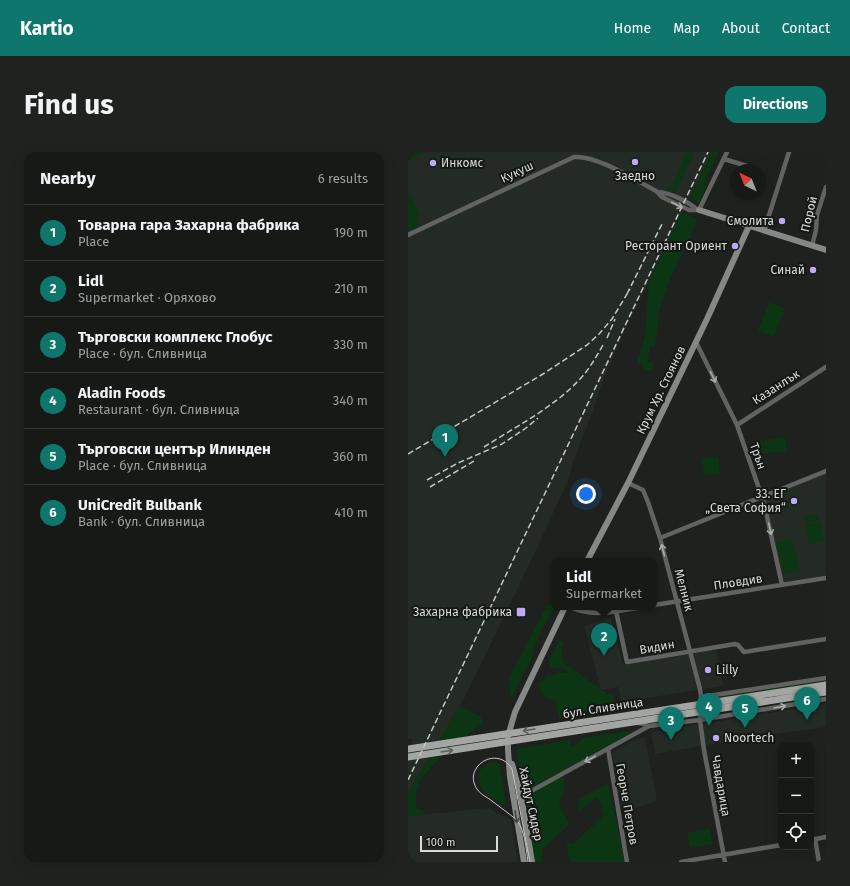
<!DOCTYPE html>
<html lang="en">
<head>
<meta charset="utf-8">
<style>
	:root { --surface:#161916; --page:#1f221f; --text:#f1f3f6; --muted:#9ea0a1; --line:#353835; --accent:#0f766e }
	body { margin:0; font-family:"Fira Sans",sans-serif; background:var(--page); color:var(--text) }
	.controls { position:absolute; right:12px; bottom:12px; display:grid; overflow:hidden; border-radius:8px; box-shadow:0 4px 16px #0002 }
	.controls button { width:36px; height:36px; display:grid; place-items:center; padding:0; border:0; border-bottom:1px solid var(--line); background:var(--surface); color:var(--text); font:20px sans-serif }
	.compass { position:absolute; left:322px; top:12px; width:36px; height:36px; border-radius:50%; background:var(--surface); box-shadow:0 4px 16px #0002; rotate:317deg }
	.scale { position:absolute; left:12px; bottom:10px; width:78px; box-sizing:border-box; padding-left:4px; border:2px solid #d8dbd8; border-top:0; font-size:11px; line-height:14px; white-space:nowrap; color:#d8dbd8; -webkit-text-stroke:3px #151815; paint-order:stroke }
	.you { position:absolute; left:178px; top:342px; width:14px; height:14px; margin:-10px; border:3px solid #fff; border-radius:50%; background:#1a73e8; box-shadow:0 0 0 6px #1a73e833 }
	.badge { display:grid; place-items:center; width:26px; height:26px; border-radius:50%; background:var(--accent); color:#fff; font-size:13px; font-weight:700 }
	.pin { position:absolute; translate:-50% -33px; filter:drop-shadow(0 1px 2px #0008) }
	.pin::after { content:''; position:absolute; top:21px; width:14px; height:12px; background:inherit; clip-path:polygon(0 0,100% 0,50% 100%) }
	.popup { position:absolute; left:143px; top:406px; width:106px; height:52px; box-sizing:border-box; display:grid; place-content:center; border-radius:8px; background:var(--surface); filter:drop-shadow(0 1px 3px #0005); font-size:13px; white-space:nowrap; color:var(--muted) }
	.popup b { font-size:15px; color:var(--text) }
	.popup::after { content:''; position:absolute; left:50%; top:100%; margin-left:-8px; border:8px solid transparent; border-top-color:var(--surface) }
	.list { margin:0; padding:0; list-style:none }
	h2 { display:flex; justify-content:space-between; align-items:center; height:52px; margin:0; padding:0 16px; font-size:17px }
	h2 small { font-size:13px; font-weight:400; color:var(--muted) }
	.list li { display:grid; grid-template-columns:26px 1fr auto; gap:12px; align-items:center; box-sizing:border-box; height:56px; padding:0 16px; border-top:1px solid var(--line) }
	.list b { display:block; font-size:15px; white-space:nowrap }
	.list p { margin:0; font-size:13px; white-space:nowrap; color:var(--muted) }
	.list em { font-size:13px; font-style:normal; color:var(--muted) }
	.icon { flex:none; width:22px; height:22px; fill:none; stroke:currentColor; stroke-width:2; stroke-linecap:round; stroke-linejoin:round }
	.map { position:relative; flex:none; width:418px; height:710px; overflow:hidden; border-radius:12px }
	header { display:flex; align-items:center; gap:24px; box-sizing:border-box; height:56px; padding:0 20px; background:var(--accent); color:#fff }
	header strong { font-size:19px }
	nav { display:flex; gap:22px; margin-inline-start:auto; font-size:14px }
	.intro { display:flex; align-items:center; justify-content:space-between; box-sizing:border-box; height:96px; padding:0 24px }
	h1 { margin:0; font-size:28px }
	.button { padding:10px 18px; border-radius:12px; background:var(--accent); color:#fff; font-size:14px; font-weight:700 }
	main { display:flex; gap:24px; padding:0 24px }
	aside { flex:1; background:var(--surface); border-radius:12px; box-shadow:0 4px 16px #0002 }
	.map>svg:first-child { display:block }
</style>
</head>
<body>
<header>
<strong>Kartio</strong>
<nav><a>Home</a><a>Map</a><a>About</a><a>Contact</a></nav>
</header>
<div class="intro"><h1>Find us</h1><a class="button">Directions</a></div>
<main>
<aside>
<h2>Nearby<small>6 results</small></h2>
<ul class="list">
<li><span class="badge">1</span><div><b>Товарна гара Захарна фабрика</b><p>Place</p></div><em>190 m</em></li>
<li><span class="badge">2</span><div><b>Lidl</b><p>Supermarket · Оряхово</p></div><em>210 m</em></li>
<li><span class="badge">3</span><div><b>Търговски комплекс Глобус</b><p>Place · бул. Сливница</p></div><em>330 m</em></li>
<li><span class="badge">4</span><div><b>Aladin Foods</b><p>Restaurant · бул. Сливница</p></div><em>340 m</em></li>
<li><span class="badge">5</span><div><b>Търговски център Илинден</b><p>Place · бул. Сливница</p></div><em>360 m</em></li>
<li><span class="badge">6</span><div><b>UniCredit Bulbank</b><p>Bank · бул. Сливница</p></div><em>410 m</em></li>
</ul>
</aside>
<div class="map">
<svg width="418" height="710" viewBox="0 0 418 710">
	<rect width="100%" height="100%" fill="#1e211e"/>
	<path fill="#232b24" d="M0 0H280L263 40 266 41 286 0H304L215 182 195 228 184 262 167 304 160 329 121 413 56 547 0 641V601L5 587H0Z
		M418 319V426L374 433 354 345Z
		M203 466 215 512 308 498 315 534 213 550 210 535 193 538 176 474Z
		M418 552V575L353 584 247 602 243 580Z
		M237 585 249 649 214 660 204 601 225 588Z
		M80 656 103 668 110 710H0V666L1 664Z"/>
	<path fill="#0b3513" d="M0 0H18L0 8Z
		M279 0H286L267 41 257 36 259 34 263 35Z
		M304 0H311L296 32 299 34 291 51 282 47Z
		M0 38 12 63 7 65 11 74 0 79Z
		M274 60 287 66 289 69 263 125 252 157 247 194 242 195 240 210H245V218H238L229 210 237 184 241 129Z
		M361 150 377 156 366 185 350 179Z
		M377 285 379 299 354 302 352 289Z
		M310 304 312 321 296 323 294 307Z
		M409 362 411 368 399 371 397 365Z
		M412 370 416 389 401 392 398 373Z
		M384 387 392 418 376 422 368 391Z
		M143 451H146L145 459 135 475 125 499V503L103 547 101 529 102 524 139 453Z
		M151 489 156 490 153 495 155 510 201 543H205L206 552H216L221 556 174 562 158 558V565L151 566 148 550 134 543 131 532 139 523 145 524 151 520 154 521H162L156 517 143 516 140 509Z
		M418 528V531L301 548 300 546Z
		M418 544V547L336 560 335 558Z
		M52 554 73 565 75 571C58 584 14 617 9 637 7 642 8 651 9 656L16 659 18 662 1 664 0 666V641Z
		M222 579 223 580 222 582 124 636 115 640 108 597 162 588 163 596 177 585Z
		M87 610 91 611 99 655C93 651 86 647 80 643 65 631 67 613 87 610Z
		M156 623V640L151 653 162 672 134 698V710H126L114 646Z
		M200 631 217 710H162L158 690 165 692 196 663 193 658 196 654 188 646 171 659V647Z
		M302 677 305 692 282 696 279 681Z"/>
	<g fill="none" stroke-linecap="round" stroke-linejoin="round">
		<path stroke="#616261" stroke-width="4.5" d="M316 7 339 14
			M250 40C264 41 280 50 290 58
			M291 58 319 0
			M356 79 381 0
			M0 83 166 5C189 3 227 28 248 39L254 45 281 58H291
			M404 94 408 78 409 63 418 35
			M288 190 329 273 356 351 374 433
			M329 273 418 215
			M220 331 235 338 240 350 252 386 292 537 293 545 292 568 296 598 317 710
			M252 386 418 319
			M246 453 418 426
			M162 455C184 466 211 459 235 455
			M208 459 219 510 327 492 330 493 336 500 418 487
			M293 545 418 526
			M230 571 236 572 241 574 292 568 418 547
			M200 597 219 710
			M105 646 116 643 241 574
			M407 687 411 710
			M403 688 418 685
			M273 710 373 693"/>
		<path stroke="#858885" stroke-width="6" d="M291 58 418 98
			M179 409 220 331 299 167 341 74
			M104 612 113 644 124 710
			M116 710 102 625 100 598V584L107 560 157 455"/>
		<path stroke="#a2a5a2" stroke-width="7" d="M0 597 418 533
			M0 605 418 540"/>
		<path stroke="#c4c7c4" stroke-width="1" d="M120 710C118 696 117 679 109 668 100 661 92 655 84 649 79 645 73 643 69 637 54 615 89 592 104 617L122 710"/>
		<path stroke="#c4c7c4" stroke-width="1.5" stroke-dasharray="6 3" stroke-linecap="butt" d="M219 142 255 70
			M199 186 207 167
			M76 295C107 275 145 256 171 228 181 218 188 205 195 193
			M0 302 135 222 179 193 191 182 204 167 222 137
			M19 328 50 311 94 292 118 276 130 266
			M22 335 66 309
			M0 628 300 0"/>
	</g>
	<defs><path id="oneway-shaft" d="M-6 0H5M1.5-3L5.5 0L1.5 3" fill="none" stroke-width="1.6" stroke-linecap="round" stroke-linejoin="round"/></defs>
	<g stroke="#a8aba8">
		<use href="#oneway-shaft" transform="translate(269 53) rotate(27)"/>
		<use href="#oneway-shaft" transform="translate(305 225) rotate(64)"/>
		<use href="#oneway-shaft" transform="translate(362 377) rotate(77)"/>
		<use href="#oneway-shaft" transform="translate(255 398) rotate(-105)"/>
		<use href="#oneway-shaft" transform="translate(372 555) rotate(-10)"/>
		<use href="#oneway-shaft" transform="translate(182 607) rotate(152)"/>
	</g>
	<g stroke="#5c5e5c">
		<use href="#oneway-shaft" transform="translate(121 578) rotate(171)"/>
		<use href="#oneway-shaft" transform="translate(39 599) rotate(-9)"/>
	</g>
	<use stroke="#424542" href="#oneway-shaft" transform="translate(108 665) rotate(81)"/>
	<g fill="#bea9f5" stroke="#151815" stroke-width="1.5">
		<circle cx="227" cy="10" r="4"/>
		<circle cx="25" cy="11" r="4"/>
		<circle cx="374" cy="69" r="4"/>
		<circle cx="327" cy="94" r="4"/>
		<circle cx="405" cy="118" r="4"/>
		<circle cx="386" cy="349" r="4"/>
		<rect x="108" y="455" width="10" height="10" rx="2"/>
		<circle cx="300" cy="518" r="4"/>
		<circle cx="308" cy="586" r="4"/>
	</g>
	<g text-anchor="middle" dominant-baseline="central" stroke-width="4" stroke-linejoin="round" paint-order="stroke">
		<g font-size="12" fill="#d8dbd8" stroke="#151815" text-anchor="end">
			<text x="33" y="11" text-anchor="start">Инкомс</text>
			<text x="227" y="24" text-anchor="middle">Заедно</text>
			<text x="366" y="69">Смолита</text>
			<text x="319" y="94">Ресторант Ориент</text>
			<text x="397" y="118">Синай</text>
			<text x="378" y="342">33. ЕГ<tspan x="378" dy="14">„Света София“</tspan></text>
			<text x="104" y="460">Захарна фабрика</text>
			<text x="308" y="518" text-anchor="start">Lilly</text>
			<text x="316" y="586" text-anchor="start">Noortech</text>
		</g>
		<g font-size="12" fill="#d8dbd8" stroke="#151815">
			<text transform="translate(109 20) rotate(-25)">Кукуш</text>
			<text transform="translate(401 62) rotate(-77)">Порой</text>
			<text transform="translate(368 235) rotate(-33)">Казанлък</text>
			<text transform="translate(253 238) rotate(-64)">Крум Хр. Стоянов</text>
			<text transform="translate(350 304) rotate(71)">Трън</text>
			<text transform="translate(330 430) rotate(-9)">Пловдив</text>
			<text transform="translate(276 438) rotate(75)">Мелник</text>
			<text transform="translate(249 495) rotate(-10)">Видин</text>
			<text transform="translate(195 556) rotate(-9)">бул. Сливница</text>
			<text transform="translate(313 634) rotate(80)">Чавдарица</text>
			<text transform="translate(123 652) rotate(78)">Хайдут Сидер</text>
			<text transform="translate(219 652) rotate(80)">Георче Петров</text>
		</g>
	</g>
</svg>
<div class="controls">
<button>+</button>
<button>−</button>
<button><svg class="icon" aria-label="locate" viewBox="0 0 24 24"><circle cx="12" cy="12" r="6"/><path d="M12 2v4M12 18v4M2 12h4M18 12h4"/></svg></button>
</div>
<svg class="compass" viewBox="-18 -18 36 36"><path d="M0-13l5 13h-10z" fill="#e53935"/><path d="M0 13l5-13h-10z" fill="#9ea0a1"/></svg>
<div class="scale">100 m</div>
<div class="you"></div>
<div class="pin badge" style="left:37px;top:305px">1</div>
<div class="pin badge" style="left:196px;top:504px">2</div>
<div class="popup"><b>Lidl</b>Supermarket</div>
<div class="pin badge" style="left:263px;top:588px">3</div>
<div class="pin badge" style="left:301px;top:574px">4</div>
<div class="pin badge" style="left:337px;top:576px">5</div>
<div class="pin badge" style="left:399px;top:568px">6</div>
</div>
</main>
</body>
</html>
